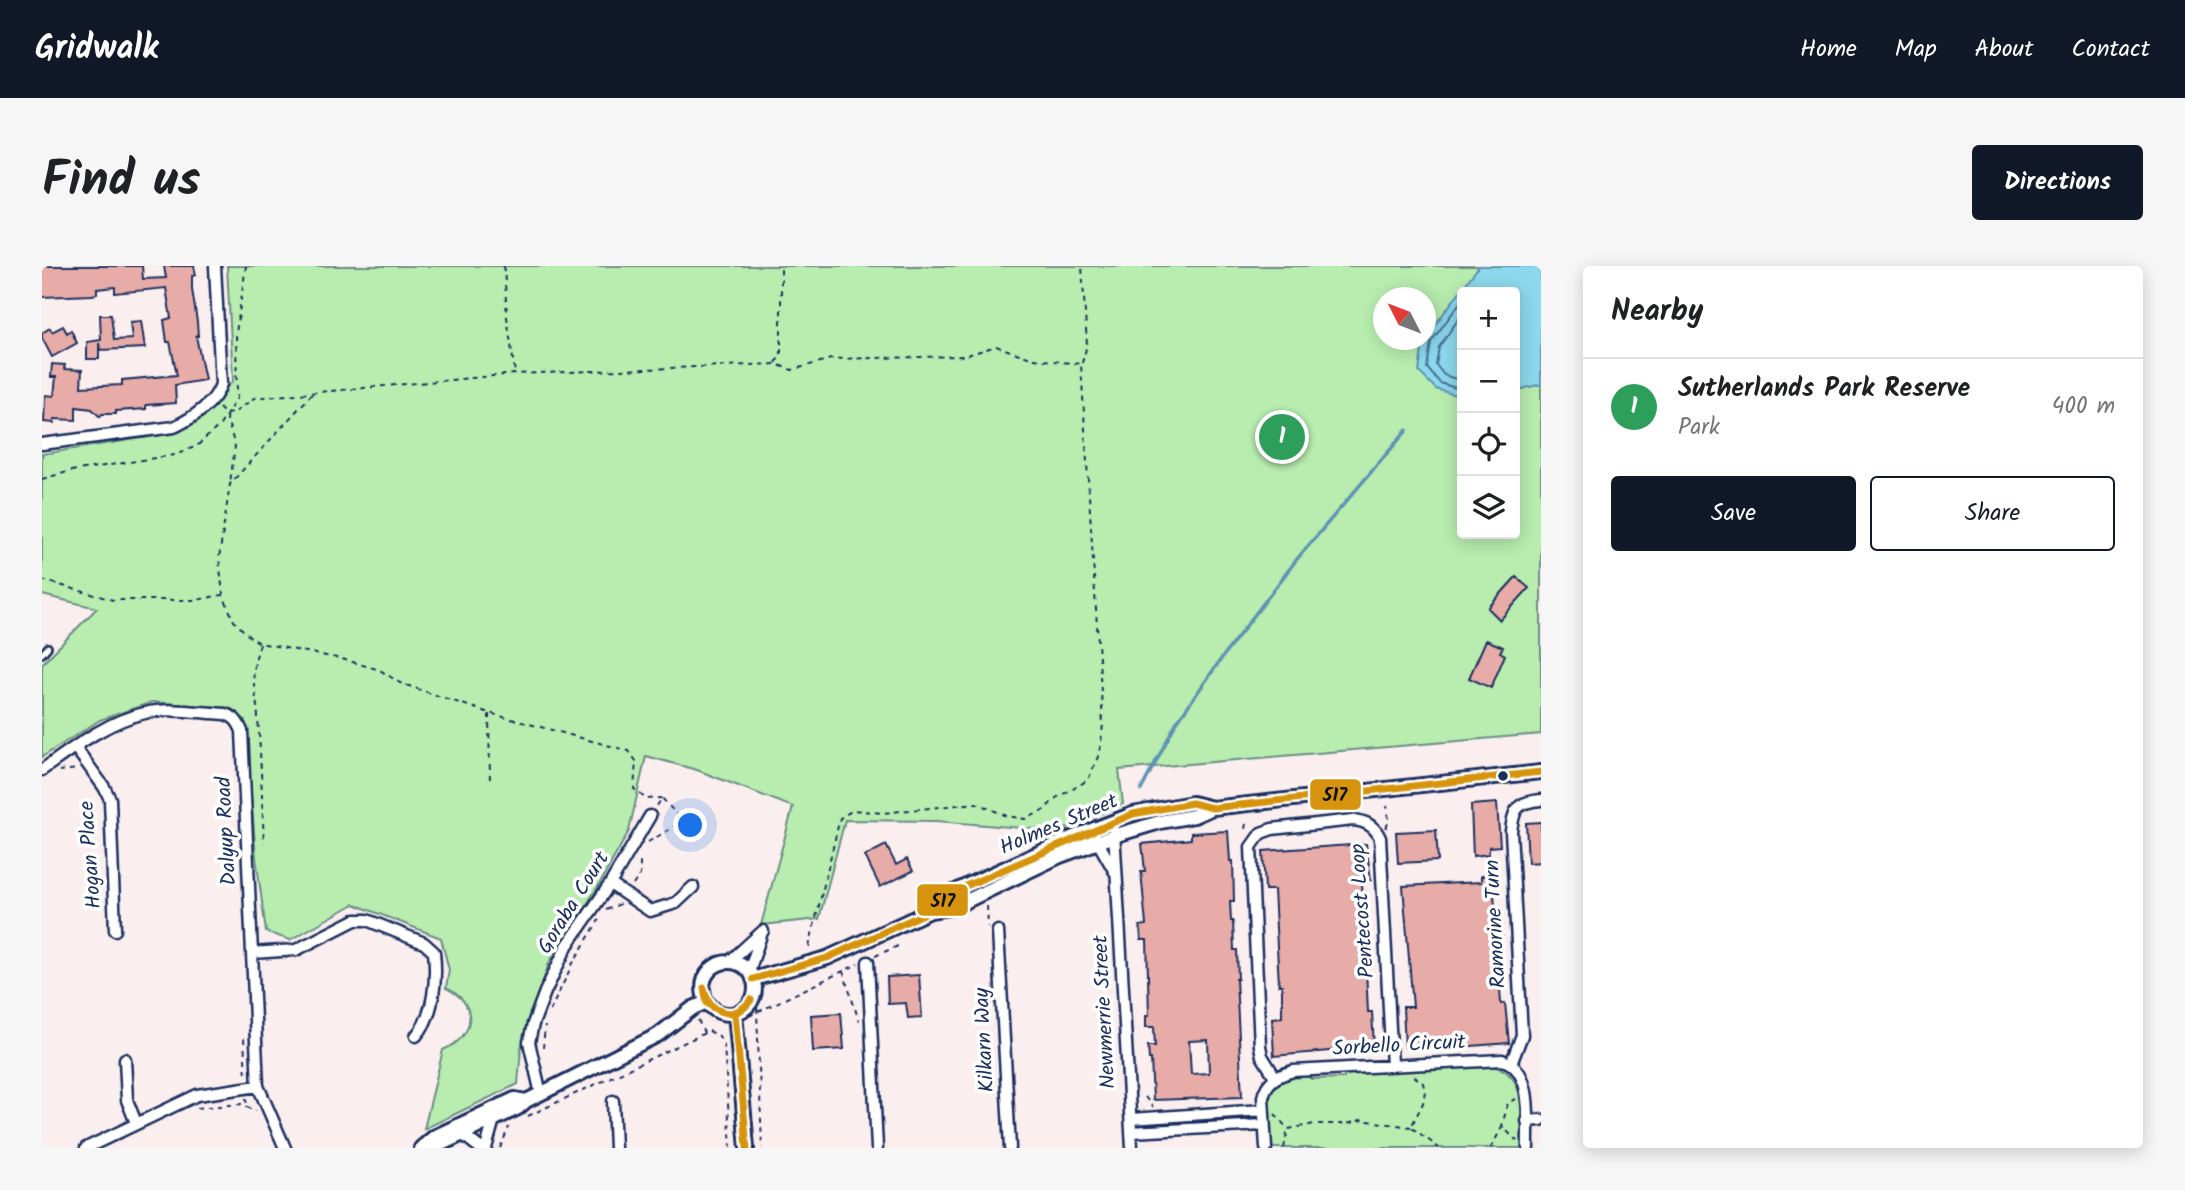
<!DOCTYPE html>
<html lang="en">
<head>
<meta charset="utf-8">
<style>
	:root { --surface:#fff; --page:#f6f6f6; --text:#202124; --muted:#757577; --line:#e0e0e0; --accent:#111827 }
	body { margin:0; font-family:Kalam,sans-serif; background:var(--page); color:var(--text) }
	.controls { position:absolute; right:21px; top:21px; display:grid; overflow:hidden; border-radius:7px; box-shadow:0 4px 18px #0003 }
	.controls button { width:63px; height:63px; display:grid; place-items:center; padding:0; border:0; border-bottom:2px solid var(--line); background:var(--surface); color:var(--text); font:35px sans-serif }
	.compass { position:absolute; left:1331px; top:21px; width:63px; height:63px; border-radius:50%; background:var(--surface); box-shadow:0 4px 18px #0003; rotate:312deg }
	.you { position:absolute; left:649px; top:560px; width:24px; height:24px; margin:-18px; border:5px solid #fff; border-radius:50%; background:#1a73e8; box-shadow:0 0 0 10px #1a73e833 }
	.badge { display:grid; place-items:center; width:46px; height:46px; border-radius:50%; background:var(--accent); color:#fff; font-size:23px; font-weight:700 }
	.pin { position:absolute; translate:-50% -50%; border:4px solid #fff; box-shadow:0 2px 7px #0006 }
	.list { margin:0; padding:0; list-style:none }
	h2 { display:flex; justify-content:space-between; align-items:center; height:91px; margin:0; padding:0 28px; font-size:30px }
	h2 small { font-size:23px; font-weight:400; color:var(--muted) }
	.list li { display:grid; grid-template-columns:46px 1fr auto; gap:21px; align-items:center; box-sizing:border-box; height:98px; padding:0 28px; border-top:2px solid var(--line) }
	.list b { display:block; font-size:26px; white-space:nowrap }
	.list p { margin:0; font-size:23px; white-space:nowrap; color:var(--muted) }
	.list em { font-size:23px; font-style:normal; color:var(--muted) }
	.actions { display:flex; gap:14px; padding:21px 28px }
	.actions a { flex:1; padding:16px 0; border:2px solid var(--accent); border-radius:7px; text-align:center; font-size:24px; color:var(--accent) }
	.actions .main { background:var(--accent); color:#fff }
	.icon { flex:none; width:38px; height:38px; fill:none; stroke:currentColor; stroke-width:2; stroke-linecap:round; stroke-linejoin:round }
	.map { position:relative; flex:none; width:1499px; height:882px; overflow:hidden; border-radius:7px }
	header { display:flex; align-items:center; gap:42px; box-sizing:border-box; height:98px; padding:0 35px; background:var(--accent); color:#fff }
	header strong { font-size:33px }
	nav { display:flex; gap:38px; margin-inline-start:auto; font-size:24px }
	.intro { display:flex; align-items:center; justify-content:space-between; box-sizing:border-box; height:168px; padding:0 42px }
	h1 { margin:0; font-size:49px }
	.button { padding:18px 32px; border-radius:7px; background:var(--accent); color:#fff; font-size:24px; font-weight:700 }
	main { display:flex; gap:42px; padding:0 42px }
	aside { flex:1; background:var(--surface); border-radius:7px; box-shadow:0 4px 18px #0003 }
	.map>svg:first-child { display:block }
</style>
</head>
<body>
<header>
<strong>Gridwalk</strong>
<nav><a>Home</a><a>Map</a><a>About</a><a>Contact</a></nav>
</header>
<div class="intro"><h1>Find us</h1><a class="button">Directions</a></div>
<main>
<div class="map">
<svg width="1499" height="882" viewBox="0 0 1499 882">
	<rect width="100%" height="100%" fill="#faeeee"/>
	<filter id="ink" filterUnits="userSpaceOnUse"><feTurbulence type="fractalNoise" baseFrequency=".0143" numOctaves="2"/><feDisplacementMap in="SourceGraphic" scale="14" xChannelSelector="R" yChannelSelector="G"/><feConvolveMatrix kernelMatrix="1 2 1 2 8 2 1 2 1" color-interpolation-filters="sRGB"/></filter>
	<g filter="url(#ink)">
		<path fill="#b8edaf" stroke="#6a8e86" stroke-width="2" fill-rule="evenodd" d="M185 0H1499V468L1077 504 1081 538 1019 565 894 555 803 554 777 653 719 659 751 541 655 504 604 490 587 565 557 619 507 697 479 782 476 818 382 863 401 784C434 771 437 737 404 722L407 704 399 672 312 638 248 674 224 666 214 591 203 454 188 442 110 436 58 454 0 491V398L55 342 0 329V188L138 166 191 115ZM1420 26H1473V268H1420ZM1342 32H1384V74H1342Z
			M1449 800C1487 806 1478 852 1480 882H1229C1227 846 1216 811 1265 810L1269 813 1302 812 1304 807Z"/>
		<path fill="#8cd8ec" stroke="#5f94b3" stroke-width="2" d="M1437 0H1499V118L1473 125V26H1420V131L1394 123 1377 106 1381 75Z"/>
		<g fill="none" stroke-linecap="round" stroke-linejoin="round">
			<path stroke="#487397" stroke-width="2" d="M1420 34 1389 76 1385 102 1398 117 1420 124
				M1420 48 1397 81 1394 99 1402 109 1420 115"/>
			<path stroke="#5f94b3" stroke-width="3.5" d="M1099 524 1134 457 1182 389 1255 293 1365 164"/>
		</g>
		<path fill="#e7aca8" stroke="#1b2f5e" stroke-width="2" fill-rule="evenodd" d="M0 0H100L101 13 124 12 122 0H152L154 9 150 10V23L155 56 156 70H154L163 114 133 119 134 137 104 139V143L74 145V148H60L58 151 50 143 34 141V154L12 153V157L2 156 3 132 4 129 12 130 14 111H9L10 98 23 99 22 103 40 104 39 121 80 119V114L135 109 128 76H125L122 54 129 52 124 22 73 27V21L55 23V28L50 29 0 31Z
			M58 49H69L72 74 90 73 88 56 99 55 103 82 58 84 57 77V93H45V76L59 74Z
			M21 60 25 67 29 64 35 77 10 91 0 72V67L8 62 10 66Z
			M1474 311 1487 322 1458 354 1446 342Z
			M1444 374 1461 381 1458 386 1463 389 1449 422 1427 412Z
			M1455 537 1458 580 1447 581V588L1431 590 1429 539Z
			M1499 556V596L1486 597 1484 557Z
			M1394 564 1396 595 1356 597 1354 566Z
			M1186 565 1188 595H1191L1192 635H1188L1189 655H1191L1192 684H1195L1196 713H1194L1200 831 1111 834 1109 793H1107L1106 780H1113L1112 761H1104V749H1107L1105 674H1099L1098 660 1104 659 1099 605H1103L1100 578 1149 573V567ZM1166 774 1167 807 1149 808 1147 775Z
			M1324 578 1329 614 1320 615 1326 746H1330L1332 781 1232 790 1230 752 1240 751V719H1237L1232 624H1223L1221 585Z
			M844 579 854 599 865 593 871 605 838 621 823 590Z
			M1451 609 1454 659H1459L1460 673 1455 674 1459 738 1463 737 1467 777 1403 782V779L1363 781 1361 741H1371L1361 620 1439 616V610Z
			M877 709 880 751 866 752 864 737 846 738 845 711Z
			M799 747 802 783 771 785 769 749Z"/>
		<g fill="none" stroke-linecap="round" stroke-linejoin="round">
			<defs>
				<path id="lane" d="M0 388 6 381"/>
				<path id="street" d="M0 178 132 161C149 153 174 137 179 118L173 0
					M33 481 62 521 68 533 73 664
					M0 504C31 482 65 455 103 447 128 441 158 447 183 448 193 451 196 456 200 465L216 820 243 882
					M1049 564 1073 606
					M1072 565 1090 882
					M568 618 608 645 634 637 651 621
					M956 665 968 882
					M210 687 254 684 313 654H325L382 677 392 686C395 713 392 750 374 770
					M687 696 721 665
					M826 696 835 882
					M707 706 720 666
					M83 793 85 834 94 857
					M1469 798 1480 769 1469 565C1472 542 1475 536 1499 534
					M1233 811 1220 790 1218 780 1209 581 1219 567 1230 563 1311 554C1324 555 1333 560 1338 572L1350 800
					M499 828 487 776 491 758 503 726 525 680 568 618 608 550
					M571 835 573 882
					M1089 853 1221 844
					M1485 855 1499 854
					M1089 866 1222 859
					M420 868 438 882
					M44 882 155 829 216 820
					M444 882 452 853
					M1224 882 1221 831C1225 814 1235 810 1251 805L1460 794C1493 803 1485 856 1486 882"/>
				<path id="secondary" d="M888 645 906 629 926 619 1034 570 1091 548 1150 537 1170 542
					M661 722a26 26 0 1 1 52 0a26 26 0 1 1-52 0Z
					M711 713 785 692 888 645 912 641 1018 590 1078 568 1118 556 1152 550 1170 542 1499 506
					M693 747 705 882
					M379 882 392 871 473 833 484 835
					M383 882 395 880 476 842 484 835 616 769 651 742 665 736"/>
			</defs>
			<use href="#lane" stroke="#1b2f5e" stroke-width="10"/>
			<use href="#street" stroke="#1b2f5e" stroke-width="15"/>
			<use href="#secondary" stroke="#1b2f5e" stroke-width="18"/>
			<path stroke="#1b2f5e" stroke-width="2" stroke-dasharray="5 5" stroke-linecap="butt" d="M462 0 465 51 473 107
				M734 97 739 87V0
				M1040 97 1045 79 1040 0
				M270 128 188 218 177 292 181 329 192 355 208 371 218 377 300 393 338 404 358 417 447 447 587 485 594 495 592 523 604 533 620 532
				M177 142 183 148 192 147 212 132 473 108 734 98 750 104 789 93 922 90 954 80 992 93 1039 98 1061 458 1058 486 1046 514 1014 532 1001 545 983 553 965 550 934 537 840 547 811 544 798 552 766 685
				M184 150 193 180 188 217
				M0 213 29 205 133 189 155 180 178 159 195 132 194 67 204 0
				M0 314 71 334H154L180 329
				M218 378C206 413 214 418 216 452 219 494 220 536 222 577
				M447 448 448 517
				M17 505 36 503
				M1204 558 1203 563 1206 566
				M1344 562 1347 555 1345 540
				M606 576 632 561 636 550 620 532 615 540
				M591 619 598 609V592
				M945 640 946 661
				M564 644 578 638
				M833 690 856 680
				M801 705 817 755
				M718 722 715 745 720 882
				M508 745 531 697 557 654
				M707 750 816 698
				M656 754 662 767
				M202 772 204 812
				M501 782 503 760
				M1372 810 1381 817 1383 825 1381 837 1369 861 1397 882
				M1103 831 1111 841
				M204 832 205 841
				M1474 833 1466 837 1460 860 1475 875
				M155 842 199 838 214 845
				M1233 848 1245 862
				M486 850 667 765 677 770 682 779 689 882
				M458 882 467 861
				M1242 882 1246 863 1273 858H1305L1319 854 1369 861
				M1449 882 1460 861"/>
			<use href="#lane" stroke="#fff" stroke-width="4.5"/>
			<use href="#street" stroke="#fff" stroke-width="10"/>
			<use href="#secondary" stroke="#fff" stroke-width="12"/>
			<defs>
				<path id="bus-1" d="M711 713 785 692 888 645 906 629 926 619 1091 548 1150 537 1170 542 1499 506
					M662 722C668 748 691 756 709 734
					M662 722 665 737C680 749 697 752 709 734
					M693 747 705 882"/>
			</defs>
			<use href="#bus-1" stroke="#fff" stroke-width="12"/>
			<use href="#bus-1" stroke="#d6940e" stroke-width="7"/>
		</g>
	</g>
	<circle fill="#1b2f5e" stroke="#fff" stroke-width="2.5" cx="1461" cy="510" r="6"/>
	<g text-anchor="middle" dominant-baseline="central" stroke-width="7" stroke-linejoin="round" paint-order="stroke">
		<g font-size="21" fill="#1b2f5e" stroke="#fff">
			<text transform="translate(1017 559) rotate(-23)">Holmes Street</text>
			<text transform="translate(185 565) rotate(-93)">Dalyup Road</text>
			<text transform="translate(49 589) rotate(-94)">Hogan Place</text>
			<text transform="translate(532 637) rotate(-58)">Goraba Court</text>
			<text transform="translate(1321 645) rotate(-94)">Pentecost Loop</text>
			<text transform="translate(1454 658) rotate(-93)">Ramorine Turn</text>
			<text transform="translate(1063 746) rotate(-93)">Newmerrie Street</text>
			<text transform="translate(943 774) rotate(-93)">Kilkarn Way</text>
			<text transform="translate(1357 780) rotate(-3)">Sorbello Circuit</text>
		</g>
	</g>
	<g stroke="#fff" stroke-width="2.5">
		<rect x="1267" y="512" width="53" height="33" rx="7" fill="#d6940e"/>
		<rect x="874" y="617" width="53" height="34" rx="7" fill="#d6940e"/>
	</g>
	<g font-size="19" text-anchor="middle" font-weight="bold" fill="#111">
		<text x="1293" y="535">517</text>
		<text x="901" y="641">517</text>
	</g>
</svg>
<div class="controls">
<button>+</button>
<button>−</button>
<button><svg class="icon" aria-label="locate" viewBox="0 0 24 24"><circle cx="12" cy="12" r="6"/><path d="M12 2v4M12 18v4M2 12h4M18 12h4"/></svg></button>
<button><svg class="icon" aria-label="layers" viewBox="0 0 24 24"><path d="M12 4l9 5-9 5-9-5zM3 14l9 5 9-5"/></svg></button>
</div>
<svg class="compass" viewBox="-18 -18 36 36"><path d="M0-13l5 13h-10z" fill="#e53935"/><path d="M0 13l5-13h-10z" fill="#757577"/></svg>
<div class="you"></div>
<div class="pin badge" style="left:1240px;top:171px;background:#2e9e5b">1</div>
</div>
<aside>
<h2>Nearby<small></small></h2>
<ul class="list">
<li><span class="badge" style="background:#2e9e5b">1</span><div><b>Sutherlands Park Reserve</b><p>Park</p></div><em>400 m</em></li>
</ul>
<div class="actions"><a class="main">Save</a><a>Share</a></div>
</aside>
</main>
</body>
</html>
